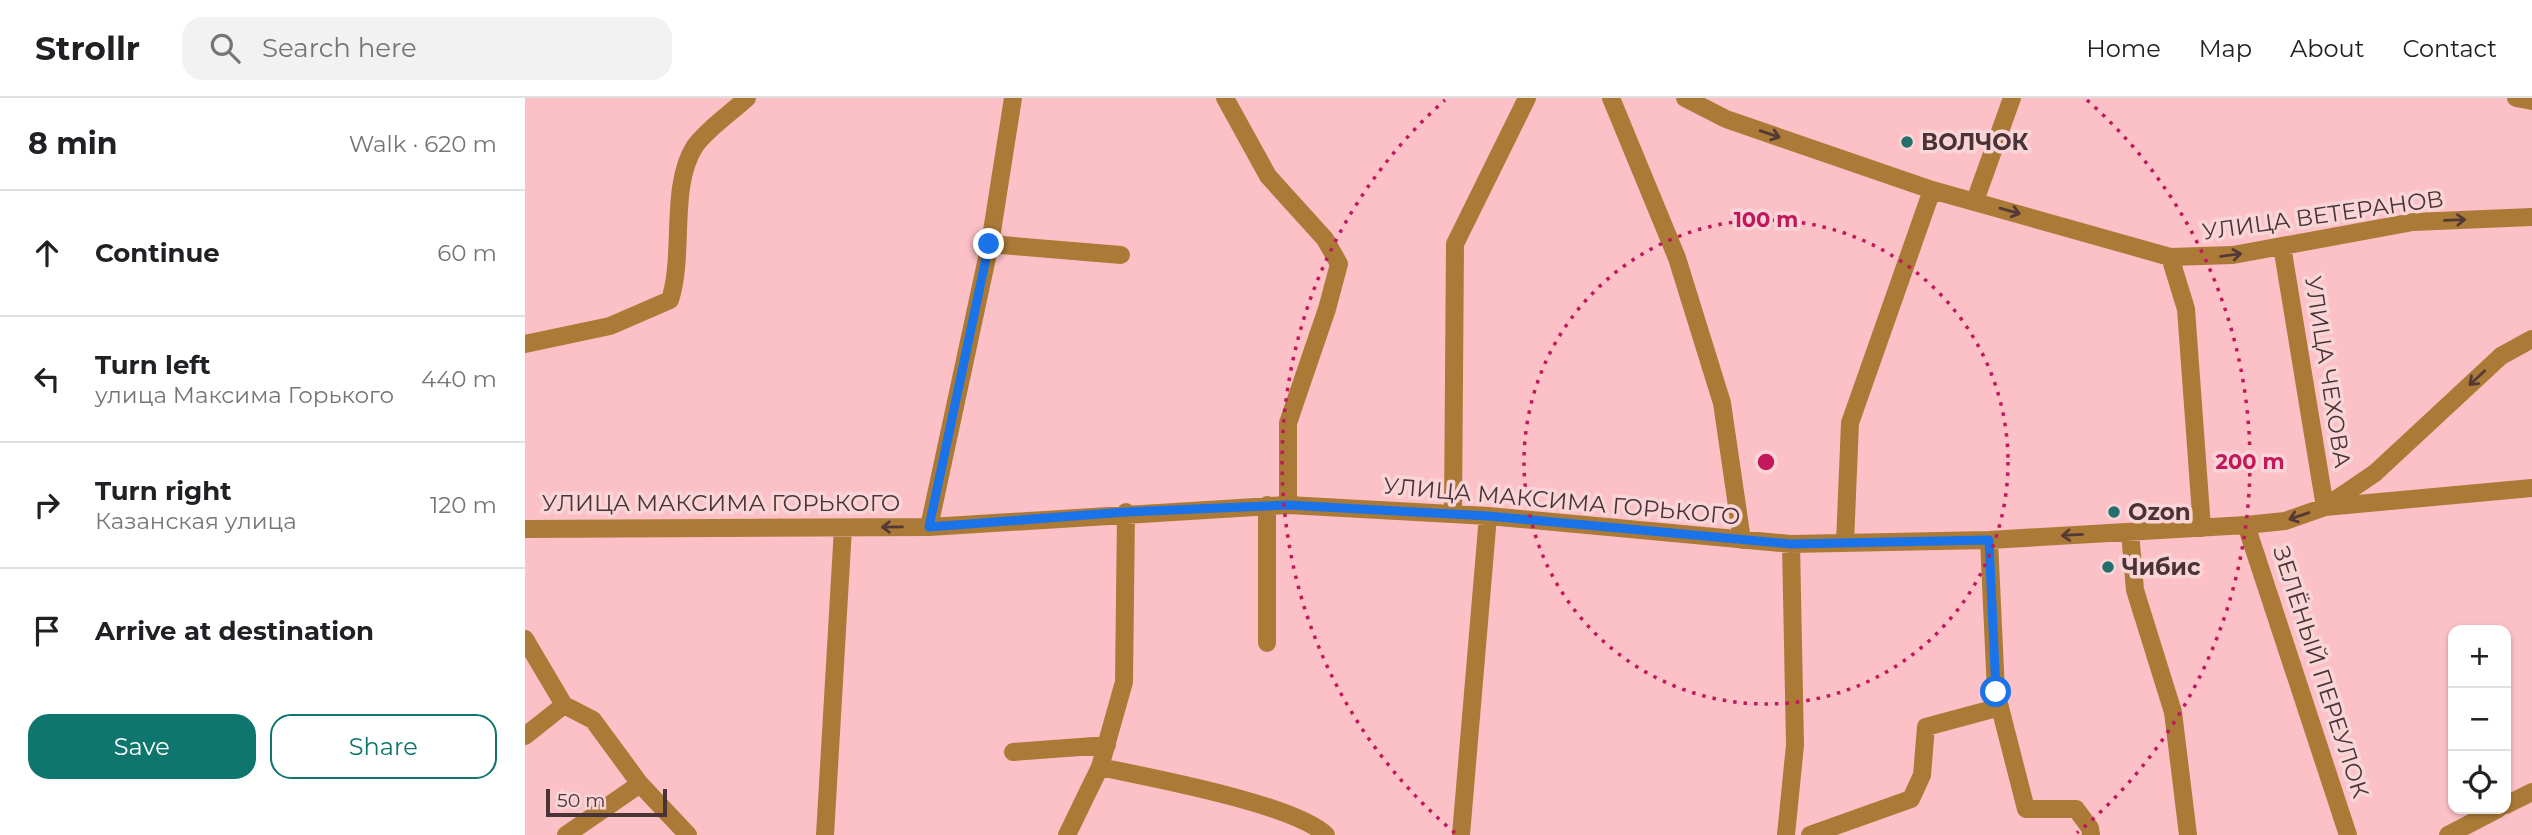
<!DOCTYPE html>
<html lang="en">
<head>
<meta charset="utf-8">
<style>
	:root { --surface:#fff; --page:#f2f2f2; --text:#202124; --muted:#757577; --line:#e0e0e0; --accent:#0f766e }
	body { margin:0; font-family:Montserrat,sans-serif; background:var(--page); color:var(--text) }
	.controls { position:absolute; right:21px; bottom:21px; display:grid; overflow:hidden; border-radius:14px; box-shadow:0 2px 5px #0004 }
	.controls button { width:63px; height:63px; display:grid; place-items:center; padding:0; border:0; border-bottom:2px solid var(--line); background:var(--surface); color:var(--text); font:35px sans-serif }
	.scale { position:absolute; left:21px; bottom:18px; width:121px; box-sizing:border-box; padding-left:7px; border:4px solid #4a3336; border-top:0; font-size:19px; line-height:24px; white-space:nowrap; color:#4a3336; -webkit-text-stroke:5px #f9d5d8; paint-order:stroke }
	.stop { position:absolute; width:21px; height:21px; margin:-16px; border:5px solid #1a73e8; border-radius:50%; background:#fff }
	.stop.end { background:#1a73e8; border-color:#fff; box-shadow:0 2px 7px #0008 }
	.list { margin:0; padding:0; list-style:none }
	h2 { display:flex; justify-content:space-between; align-items:center; height:91px; margin:0; padding:0 28px; font-size:30px }
	h2 small { font-size:23px; font-weight:400; color:var(--muted) }
	.list li { display:grid; grid-template-columns:46px 1fr auto; gap:21px; align-items:center; box-sizing:border-box; height:126px; padding:0 28px; border-top:2px solid var(--line) }
	.list b { display:block; font-size:26px; white-space:nowrap }
	.list p { margin:0; font-size:23px; white-space:nowrap; color:var(--muted) }
	.list em { font-size:23px; font-style:normal; color:var(--muted) }
	.actions { display:flex; gap:14px; padding:21px 28px }
	.actions a { flex:1; padding:16px 0; border:2px solid var(--accent); border-radius:21px; text-align:center; font-size:24px; color:var(--accent) }
	.actions .main { background:var(--accent); color:#fff }
	.icon { flex:none; width:38px; height:38px; fill:none; stroke:currentColor; stroke-width:2; stroke-linecap:round; stroke-linejoin:round }
	.map { position:relative; flex:none; width:2007px; height:737px; overflow:hidden }
	header { display:flex; align-items:center; gap:42px; box-sizing:border-box; height:98px; padding:0 35px; background:var(--surface); border-bottom:2px solid var(--line) }
	header strong { font-size:33px }
	nav { display:flex; gap:38px; margin-inline-start:auto; font-size:24px }
	.search { width:490px; height:63px; background:var(--page); display:flex; align-items:center; gap:18px; box-sizing:border-box; padding:0 24px; border-radius:21px; color:var(--muted); font-size:26px }
	main { display:flex }
	aside { flex:1; background:var(--surface) }
	.map>svg:first-child { display:block }
</style>
</head>
<body>
<header>
<strong>Strollr</strong>
<div class="search"><svg class="icon" aria-label="search" viewBox="0 0 24 24"><circle cx="10" cy="10" r="6"/><path d="M15 15l6 6"/></svg>Search here</div>
<nav><a>Home</a><a>Map</a><a>About</a><a>Contact</a></nav>
</header>
<main>
<aside>
<h2>8 min<small>Walk · 620 m</small></h2>
<ul class="list">
<li><svg class="icon" aria-label="ahead" viewBox="0 0 24 24"><path d="M12 20V5M6 11l6-6 6 6"/></svg><div><b>Continue</b></div><em>60 m</em></li>
<li><svg class="icon" aria-label="left" viewBox="0 0 24 24"><path d="M17 20v-9H6M10 6l-5 5 5 5"/></svg><div><b>Turn left</b><p>улица Максима Горького</p></div><em>440 m</em></li>
<li><svg class="icon" aria-label="right" viewBox="0 0 24 24"><path d="M7 20v-9h11M14 6l5 5-5 5"/></svg><div><b>Turn right</b><p>Казанская улица</p></div><em>120 m</em></li>
<li><svg class="icon" aria-label="arrive" viewBox="0 0 24 24"><path d="M6 21V4h12l-3 4 3 4H6"/></svg><div><b>Arrive at destination</b></div></li>
</ul>
<div class="actions"><a class="main">Save</a><a>Share</a></div>
</aside>
<div class="map">
<svg width="2007" height="737" viewBox="0 0 2007 737">
	<rect width="100%" height="100%" fill="#fbc1c7"/>
	<g fill="none" stroke-linecap="round" stroke-linejoin="round">
		<path stroke="#ab7a37" stroke-width="18" d="M700 0 743 78 800 141 814 166 802 211 763 325V407
			M1086 0 1152 160 1197 305 1217 442
			M1160 0 1201 21 1407 92 1645 159 1708 157 1888 124 2007 119
			M1991 0 2007 3
			M1450 103 1487 0
			M465 146 596 157
			M1757 148 1800 409 2007 390
			M1645 159 1661 211 1677 430
			M0 246 85 228 145 202C160 155 144 88 170 48 183 30 206 15 222 0
			M742 407V545
			M928 416 930 146 1002 0
			M1721 427 1823 737
			M404 429 465 146 488 0
			M0 431 404 429 763 407 963 418 1266 446 1464 442 1721 427 1760 423 1800 409 1850 375 1976 258 2007 241
			M1605 434 1610 492 1648 614 1663 737
			M1464 442 1471 594 1501 711H1551L1565 730 1566 737
			M1320 445 1325 325 1407 92
			M0 541 39 607 68 622 115 686 163 737
			M0 638 39 607
			M488 654 582 647
			M575 669C623 679 769 706 801 737
			M1981 707 2007 694
			M41 737 115 686
			M300 737 318 430
			M542 737 575 669 599 584 601 414
			M936 737 963 418
			M1261 737 1270 647 1266 446
			M1285 737 1386 701 1397 677 1401 629 1475 609
			M1923 737 1973 711"/>
	</g>
	<defs><path id="oneway-shaft" d="M-6 0H5M1.5-3L5.5 0L1.5 3" fill="none" stroke-width="1.6" stroke-linecap="round" stroke-linejoin="round" transform="scale(1.75)"/></defs>
	<g stroke="#543a36">
		<use href="#oneway-shaft" transform="translate(1245 36) rotate(19)"/>
		<use href="#oneway-shaft" transform="translate(1485 113) rotate(16)"/>
		<use href="#oneway-shaft" transform="translate(1930 122) rotate(-2)"/>
		<use href="#oneway-shaft" transform="translate(1706 157) rotate(-7)"/>
		<use href="#oneway-shaft" transform="translate(1952 280) rotate(137)"/>
		<use href="#oneway-shaft" transform="translate(1774 418) rotate(161)"/>
		<use href="#oneway-shaft" transform="translate(367 429) rotate(179)"/>
		<use href="#oneway-shaft" transform="translate(1547 437) rotate(177)"/>
	</g>
	<g fill="none" stroke-linecap="round" stroke-linejoin="round">
		<path stroke="#1a73e8" stroke-width="9" d="M464 146 404 429 601 414 763 407 963 418 1266 446 1464 442 1471 594"/>
	</g>
	<g fill="none" stroke="#c2185b" stroke-width="3.5" stroke-dasharray="3.5 7">
		<circle cx="1241" cy="364" r="242"/>
		<path d="M930 735A484 484 0 0 1 920 2M1562 2A484 484 0 0 1 1552 735"/>
	</g>
	<g fill="#246f6c" stroke="#f9d5d8" stroke-width="2.5">
		<circle cx="1382" cy="44" r="7"/>
		<circle cx="1589" cy="414" r="7"/>
		<circle cx="1583" cy="469" r="7"/>
	</g>
	<g text-anchor="middle" dominant-baseline="central" stroke-width="7" stroke-linejoin="round" paint-order="stroke">
		<g font-size="23" font-weight="bold" fill="#4a3336" stroke="#f9d5d8" text-anchor="start">
			<text x="1396" y="44">ВОЛЧОК</text>
			<text x="1603" y="414">Ozon</text>
			<text x="1597" y="469">Чибис</text>
		</g>
		<g font-size="23" fill="#4a3336" stroke="#f9d5d8">
			<text transform="translate(1798 117) rotate(-8)">УЛИЦА ВЕТЕРАНОВ</text>
			<text transform="translate(1803 274) rotate(81)">УЛИЦА ЧЕХОВА</text>
			<text transform="translate(1037 403) rotate(5)">УЛИЦА МАКСИМА ГОРЬКОГО</text>
			<text x="196" y="405">УЛИЦА МАКСИМА ГОРЬКОГО</text>
			<text transform="translate(1796 574) rotate(72)">ЗЕЛЁНЫЙ ПЕРЕУЛОК</text>
		</g>
	</g>
	<circle cx="1241" cy="364" r="10" fill="#c2185b" stroke="#f9d5d8" stroke-width="3.5"/>
	<g font-size="21" text-anchor="middle" font-weight="bold" fill="#c2185b" stroke="#f9d5d8" stroke-width="7" stroke-linejoin="round" paint-order="stroke">
		<text x="1241" y="129">100 m</text>
		<text x="1725" y="371">200 m</text>
	</g>
</svg>
<div class="controls">
<button>+</button>
<button>−</button>
<button><svg class="icon" aria-label="locate" viewBox="0 0 24 24"><circle cx="12" cy="12" r="6"/><path d="M12 2v4M12 18v4M2 12h4M18 12h4"/></svg></button>
</div>
<div class="scale">50 m</div>
<div class="stop" style="left:1471px;top:594px"></div>
<div class="stop end" style="left:464px;top:146px"></div>
</div>
</main>
</body>
</html>
